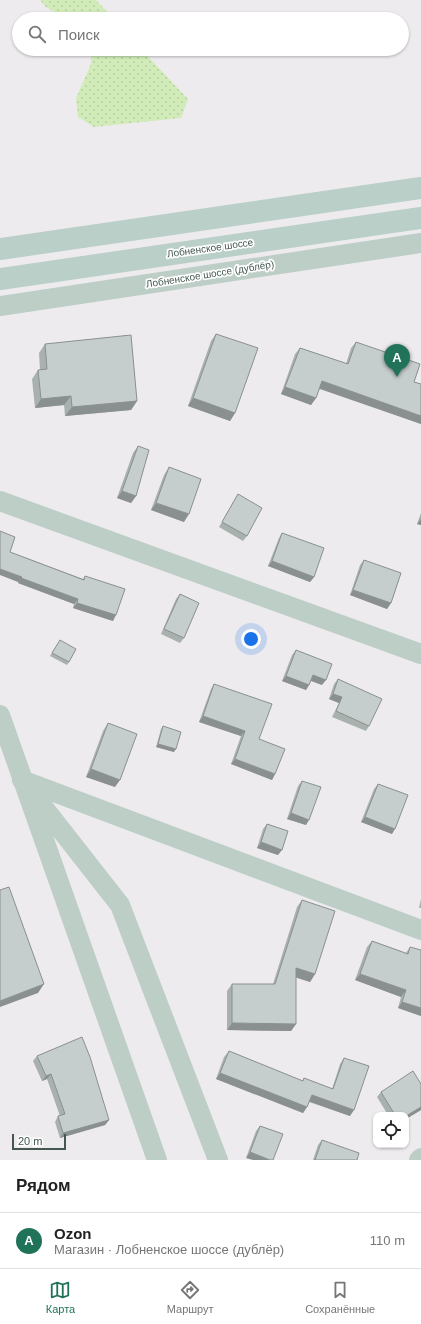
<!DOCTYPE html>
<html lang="ru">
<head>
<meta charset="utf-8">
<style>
	:root { --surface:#fff; --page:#f6f6f6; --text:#222; --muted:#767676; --line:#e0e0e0; --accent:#207358 }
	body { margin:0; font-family:Helvetica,sans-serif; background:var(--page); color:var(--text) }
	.controls { position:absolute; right:12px; bottom:12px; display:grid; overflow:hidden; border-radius:8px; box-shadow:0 1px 3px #0004 }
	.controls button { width:36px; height:36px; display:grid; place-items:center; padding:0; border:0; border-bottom:1px solid var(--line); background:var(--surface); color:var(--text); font:20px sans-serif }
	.scale { position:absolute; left:12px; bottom:10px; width:54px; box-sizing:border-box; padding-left:4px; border:2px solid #445850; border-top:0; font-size:11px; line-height:14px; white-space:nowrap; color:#445850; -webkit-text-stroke:3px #fff; paint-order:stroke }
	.you { position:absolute; left:251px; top:639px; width:14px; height:14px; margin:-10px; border:3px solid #fff; border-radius:50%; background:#1a73e8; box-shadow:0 0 0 6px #1a73e833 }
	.badge { display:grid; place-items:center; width:26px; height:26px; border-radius:50%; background:var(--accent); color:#fff; font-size:13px; font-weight:700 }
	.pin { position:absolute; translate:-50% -33px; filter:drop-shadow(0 1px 2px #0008) }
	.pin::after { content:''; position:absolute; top:21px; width:14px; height:12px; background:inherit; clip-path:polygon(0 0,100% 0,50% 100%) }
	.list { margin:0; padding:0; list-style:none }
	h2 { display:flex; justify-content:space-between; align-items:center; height:52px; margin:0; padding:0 16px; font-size:17px }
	h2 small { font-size:13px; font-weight:400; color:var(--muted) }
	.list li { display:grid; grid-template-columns:26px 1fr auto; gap:12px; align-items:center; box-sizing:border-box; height:56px; padding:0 16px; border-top:1px solid var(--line) }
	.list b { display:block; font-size:15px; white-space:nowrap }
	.list p { margin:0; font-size:13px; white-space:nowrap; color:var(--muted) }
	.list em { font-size:13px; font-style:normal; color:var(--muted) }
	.icon { flex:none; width:22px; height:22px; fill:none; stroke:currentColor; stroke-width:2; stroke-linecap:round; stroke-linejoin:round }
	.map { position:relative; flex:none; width:421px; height:1160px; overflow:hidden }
	.search { position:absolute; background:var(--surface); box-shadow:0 1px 3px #0004; left:12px; right:12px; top:12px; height:44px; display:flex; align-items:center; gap:10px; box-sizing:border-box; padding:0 14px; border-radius:22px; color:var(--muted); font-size:15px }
	.sheet { height:108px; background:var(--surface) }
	nav { display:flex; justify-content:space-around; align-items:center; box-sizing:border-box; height:56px; border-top:1px solid var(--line); background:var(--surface); font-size:11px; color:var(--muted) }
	nav a { display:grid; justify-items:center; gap:2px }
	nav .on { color:var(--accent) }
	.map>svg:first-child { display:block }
</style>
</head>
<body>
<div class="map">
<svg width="421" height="1160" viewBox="0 0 421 1160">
	<defs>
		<pattern id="grass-dots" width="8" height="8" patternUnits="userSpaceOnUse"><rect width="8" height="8" fill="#d2ecb9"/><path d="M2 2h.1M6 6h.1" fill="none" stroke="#b6cca1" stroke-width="1.8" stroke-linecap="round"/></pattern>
	</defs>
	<rect width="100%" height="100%" fill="#eeebee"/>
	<path fill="url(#grass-dots)" d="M40 0H96L114 19H66L46 7Z
		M91 49H141L188 99 181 118 94 127 78 117 76 98 91 64Z"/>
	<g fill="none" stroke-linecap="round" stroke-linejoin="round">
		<path stroke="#bccec6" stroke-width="20" d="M0 306 421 243
			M0 501 421 654
			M0 715 157 1160
			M22 780 421 930
			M33 794 120 905 218 1160
			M419 1160 421 1158"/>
		<path stroke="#b9cfc7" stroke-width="22" d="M0 249 421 188
			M0 279 421 218"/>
	</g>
	<path fill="#a9b1af" d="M216 334 235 413 230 421 188 406 211 341Z
		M356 342 414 382 421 384V424L320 388 316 398 311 405 281 394 295 354 300 348 346 364 351 348Z
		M45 344 137 401 131 410 65 416 64 405 35 408 32 379 38 370H40L39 353Z
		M138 446 136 496 131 503 117 498 133 453Z
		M169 467 184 522 151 510 164 475Z
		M238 494 247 536 243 541 219 527 235 499Z
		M421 513V525L417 524Z
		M282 533 314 577 310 582 268 566 279 538Z
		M10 552 83 579 85 576 113 621 73 608 74 604 18 583V582Z
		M364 560 391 603 387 609 350 595 360 565Z
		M180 594 184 638 180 643 161 634 176 599Z
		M60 640 69 662 67 665 50 656Z
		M296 650 322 685 311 681 309 685 306 690 282 681 292 655Z
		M338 679 369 726 366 731 332 717 339 703 329 699 334 684Z
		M214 684 259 739 275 774 272 780 231 764 241 736 199 722 211 689Z
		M108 723 115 787 86 777 103 731Z
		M163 726 174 752 156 747 161 729Z
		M302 781 306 825 287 819 298 786Z
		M378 784 392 834 361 822 374 789Z
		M267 824 278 855 257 848 263 829Z
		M421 899V908H419Z
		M302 900 315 974 310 982 296 977V1024L291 1031 227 1030V991L232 984H273L297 907Z
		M372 941 406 953 410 947 421 1016 398 1008 401 997 355 980 367 947Z
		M229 1051 302 1081 304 1078 332 1089 340 1064 344 1058 350 1116 309 1102 307 1107 303 1113 216 1079 224 1057Z
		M37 1056 109 1120 105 1125 60 1138 55 1122 58 1116H60L47 1079 42 1081 33 1061Z
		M421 1084V1110L406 1119V1115H388L377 1097 381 1092Z
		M260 1126 283 1134 246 1158 256 1131Z
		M322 1140 357 1160H313L318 1145Z"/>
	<path fill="#8a908f" d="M322 381 421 416V424L317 388Z
		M285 387 316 398 311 405 281 394Z
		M71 396 64 405 35 408 41 399Z
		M193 398 235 413 230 421 188 406Z
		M137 401 131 410 65 416 72 407Z
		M122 491 136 496 131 503 117 498Z
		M156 503 189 514 184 522 151 510Z
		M421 519V525L417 524Z
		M272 561 314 577 310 582 268 566Z
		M0 569 22 577 18 582 0 575Z
		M21 578 78 599 74 604 18 583Z
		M353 590 391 603 387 609 350 595Z
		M77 603 116 615 113 621 73 608Z
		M313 675 326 680 322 685 309 680Z
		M286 676 309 685 306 690 282 681Z
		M333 694 342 697 339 703 329 699Z
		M203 716 245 731 241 736 199 722Z
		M158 744 176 749 174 752 156 747Z
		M235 759 275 774 272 780 231 764Z
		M91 769 120 780 115 787 86 777Z
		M291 813 309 820 306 825 287 819Z
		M365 817 395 829 392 834 361 822Z
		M261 842 282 850 278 855 257 848Z
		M296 968 315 974 310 982 291 976Z
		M360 974 406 990 401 997 355 980Z
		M44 984 38 993 0 1007V1001Z
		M402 1002 421 1008V1016L398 1008Z
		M232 1023 296 1024 291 1031 227 1030Z
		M220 1073 307 1107 303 1113 216 1079Z
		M51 1074 47 1079 42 1081 46 1076Z
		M312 1095 354 1110 350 1116 308 1101Z
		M421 1107V1110L406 1119V1116Z
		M109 1120 105 1125 60 1138 63 1133Z
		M250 1152 270 1160H253L246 1158Z"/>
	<path fill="#c5cecc" stroke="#8a908f" d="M216 334 258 348 235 413 193 398Z
		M131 335 137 401 72 407 71 396 41 399 38 370 47 369 45 344Z
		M356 342 420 364 414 382 421 384V416L322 381 316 398 285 387 300 348 348 364Z
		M138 446 149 450 136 496 122 491Z
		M169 467 201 479 189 514 156 503Z
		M238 494 262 508 247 536 222 522Z
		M0 531 15 537 10 552 84 580 85 576 125 589 116 615 77 603 78 599 21 578 22 577 0 569Z
		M282 533 324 548 314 577 272 561Z
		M364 560 401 573 391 603 353 590Z
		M180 594 199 603 184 638 164 629Z
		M60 640 76 649 69 662 52 653Z
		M296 650 332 664 326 680 313 675 309 685 286 676Z
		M338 679 382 699 369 726 336 711 342 697 333 694Z
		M214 684 272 704 259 739 285 749 275 774 235 759 245 731 203 716Z
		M108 723 137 734 120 780 91 769Z
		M163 726 181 732 176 749 158 744Z
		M302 781 321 787 309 820 291 813Z
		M378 784 408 795 395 829 365 817Z
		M267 824 288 831 282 850 261 842Z
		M9 887 44 984 0 1001V890Z
		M302 900 335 911 315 974 296 968V1024L232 1023V984H275Z
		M372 941 408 954 410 947 421 950V1008L402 1002 406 990 360 974Z
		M82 1037 90 1057 109 1120 63 1133 58 1116 65 1114 51 1074 46 1076 37 1056Z
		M229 1051 303 1081 304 1078 333 1089 344 1058 369 1066 354 1110 312 1095 307 1107 220 1073Z
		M413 1071 421 1084V1107L406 1116V1115H395L381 1092Z
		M260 1126 283 1134 273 1160H270L250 1152Z
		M322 1140 359 1153 357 1160H315Z"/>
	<g text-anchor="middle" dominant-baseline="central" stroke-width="3.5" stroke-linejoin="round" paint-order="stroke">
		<g font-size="10" fill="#445850" stroke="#fff">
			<text transform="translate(210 248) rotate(-8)">Лобненское шоссе</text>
			<text transform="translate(210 274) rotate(-9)">Лобненское шоссе (дублёр)</text>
		</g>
	</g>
</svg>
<div class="controls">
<button><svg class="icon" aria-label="locate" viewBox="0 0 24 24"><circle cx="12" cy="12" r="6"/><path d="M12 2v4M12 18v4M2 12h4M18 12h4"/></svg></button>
</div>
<div class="scale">20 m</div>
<div class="you"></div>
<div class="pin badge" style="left:397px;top:377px">A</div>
<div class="search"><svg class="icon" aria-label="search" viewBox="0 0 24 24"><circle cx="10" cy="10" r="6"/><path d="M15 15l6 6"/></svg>Поиск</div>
</div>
<section class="sheet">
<h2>Рядом<small></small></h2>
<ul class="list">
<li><span class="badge">A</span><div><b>Ozon</b><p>Магазин · Лобненское шоссе (дублёр)</p></div><em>110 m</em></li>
</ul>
</section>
<nav>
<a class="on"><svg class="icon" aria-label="map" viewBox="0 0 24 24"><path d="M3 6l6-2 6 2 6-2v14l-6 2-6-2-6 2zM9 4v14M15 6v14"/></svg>Карта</a>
<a><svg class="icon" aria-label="directions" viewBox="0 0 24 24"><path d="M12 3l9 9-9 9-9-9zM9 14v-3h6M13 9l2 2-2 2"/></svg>Маршрут</a>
<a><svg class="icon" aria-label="saved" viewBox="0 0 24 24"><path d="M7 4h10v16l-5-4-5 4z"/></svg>Сохранённые</a>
</nav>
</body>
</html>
